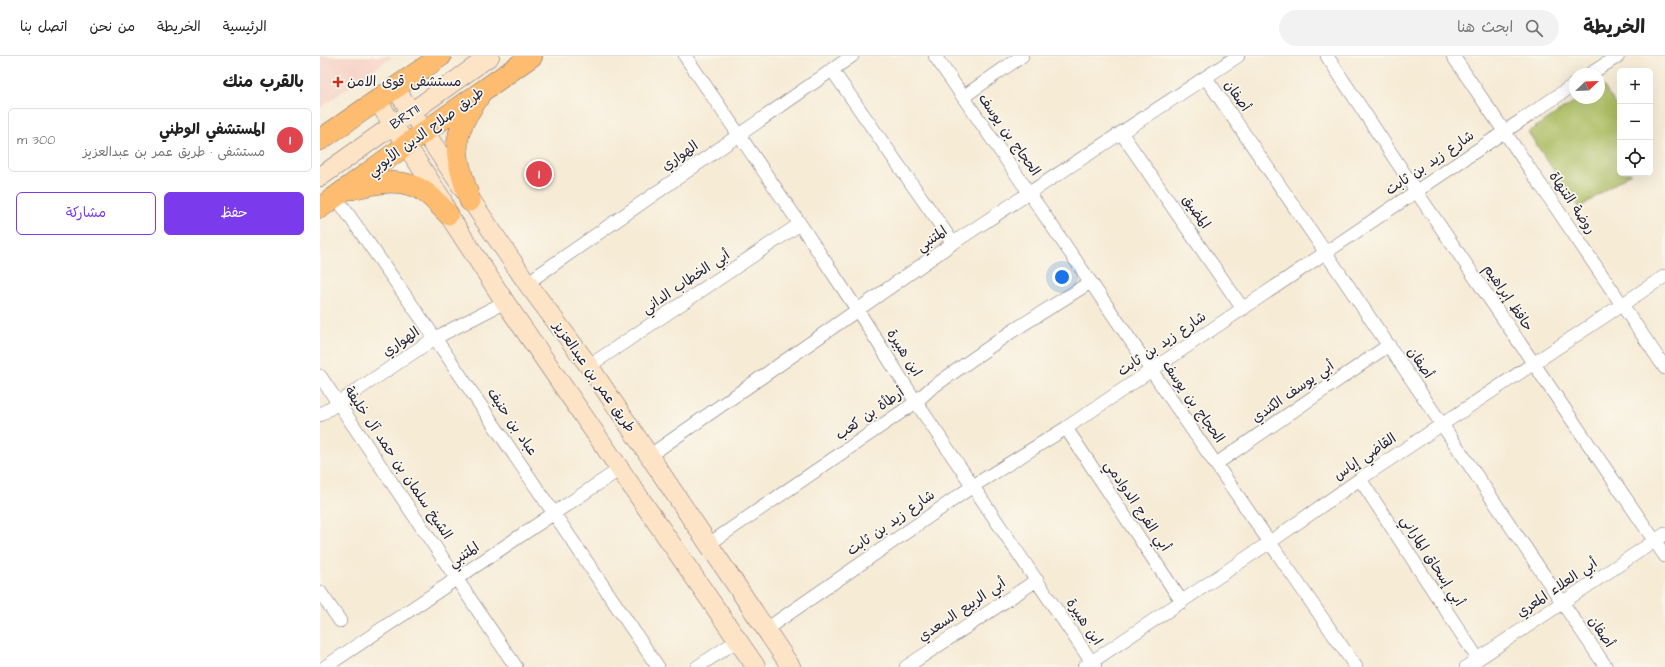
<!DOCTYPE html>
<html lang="ar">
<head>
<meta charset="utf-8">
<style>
	:root { --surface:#fff; --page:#f2f2f2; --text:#222; --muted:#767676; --line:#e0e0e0; --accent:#7c3aed }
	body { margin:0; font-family:"Architects Daughter","Playpen Sans Arabic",sans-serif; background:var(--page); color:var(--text); direction:rtl }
	.controls { position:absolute; right:12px; top:12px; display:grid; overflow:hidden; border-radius:6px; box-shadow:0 4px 16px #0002 }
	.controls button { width:36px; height:36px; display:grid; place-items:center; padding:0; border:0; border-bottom:1px solid var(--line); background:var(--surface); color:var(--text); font:20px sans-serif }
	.compass { position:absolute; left:1249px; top:12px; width:36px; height:36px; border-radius:50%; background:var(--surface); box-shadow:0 4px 16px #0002; rotate:67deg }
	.you { position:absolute; left:742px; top:221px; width:14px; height:14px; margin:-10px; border:3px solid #fff; border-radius:50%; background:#1a73e8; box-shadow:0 0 0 6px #1a73e833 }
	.badge { display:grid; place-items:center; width:26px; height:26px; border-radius:50%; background:var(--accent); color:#fff; font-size:13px; font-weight:700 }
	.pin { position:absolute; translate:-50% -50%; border:2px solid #fff; box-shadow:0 1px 4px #0006 }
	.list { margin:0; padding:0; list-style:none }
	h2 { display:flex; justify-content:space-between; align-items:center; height:52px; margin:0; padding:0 16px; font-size:17px }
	h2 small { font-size:13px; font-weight:400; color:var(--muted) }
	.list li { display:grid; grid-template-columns:26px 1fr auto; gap:12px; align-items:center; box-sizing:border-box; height:64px; margin:0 8px 8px; padding:0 8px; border:1px solid var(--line); border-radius:6px }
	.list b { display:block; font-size:15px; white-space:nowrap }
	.list p { margin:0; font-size:13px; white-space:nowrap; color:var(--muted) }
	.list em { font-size:13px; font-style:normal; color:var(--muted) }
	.actions { display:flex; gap:8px; padding:12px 16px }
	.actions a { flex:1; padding:9px 0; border:1px solid var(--accent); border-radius:6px; text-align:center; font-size:14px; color:var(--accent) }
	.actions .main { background:var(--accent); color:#fff }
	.icon { flex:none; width:22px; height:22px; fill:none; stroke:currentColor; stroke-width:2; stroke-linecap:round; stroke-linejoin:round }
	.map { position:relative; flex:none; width:1345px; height:611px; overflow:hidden; direction:ltr }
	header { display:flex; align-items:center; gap:24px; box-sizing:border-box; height:56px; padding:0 20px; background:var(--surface); border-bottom:1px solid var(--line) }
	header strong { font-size:19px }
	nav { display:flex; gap:22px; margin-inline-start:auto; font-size:14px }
	.search { width:280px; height:36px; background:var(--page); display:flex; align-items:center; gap:10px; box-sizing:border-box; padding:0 14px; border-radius:22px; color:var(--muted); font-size:15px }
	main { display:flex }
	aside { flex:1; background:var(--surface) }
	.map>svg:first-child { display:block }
</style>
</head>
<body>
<header>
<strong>الخريطة</strong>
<div class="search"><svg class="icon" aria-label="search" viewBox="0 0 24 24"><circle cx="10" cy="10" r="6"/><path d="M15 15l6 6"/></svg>ابحث هنا</div>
<nav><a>الرئيسية</a><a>الخريطة</a><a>من نحن</a><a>اتصل بنا</a></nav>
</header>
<main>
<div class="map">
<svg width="1345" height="611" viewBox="0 0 1345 611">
	<rect width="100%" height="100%" fill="#fbf7ec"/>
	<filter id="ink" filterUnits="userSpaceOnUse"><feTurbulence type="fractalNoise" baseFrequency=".025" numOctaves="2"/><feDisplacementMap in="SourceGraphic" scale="8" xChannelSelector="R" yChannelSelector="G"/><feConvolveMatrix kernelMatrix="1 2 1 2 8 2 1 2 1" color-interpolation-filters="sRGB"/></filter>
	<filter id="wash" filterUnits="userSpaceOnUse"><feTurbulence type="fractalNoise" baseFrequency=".012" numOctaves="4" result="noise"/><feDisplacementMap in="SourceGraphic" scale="16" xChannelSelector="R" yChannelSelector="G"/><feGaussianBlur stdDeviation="0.9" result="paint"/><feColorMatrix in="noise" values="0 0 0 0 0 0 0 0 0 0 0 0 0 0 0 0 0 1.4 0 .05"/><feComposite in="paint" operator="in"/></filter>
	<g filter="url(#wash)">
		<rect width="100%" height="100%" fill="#f6ebd5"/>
		<path fill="#f6d1c5" d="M0 0H73L0 52Z"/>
		<path fill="#aabc60" stroke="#666f4e" d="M1282 28 1300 55V117H1311L1259 152 1208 76 1260 42H1279V30Z"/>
	</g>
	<g filter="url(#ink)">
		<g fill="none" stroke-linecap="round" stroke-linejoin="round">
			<defs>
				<path id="minor" d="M365 0 480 168 538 255 596 346 775 611
					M615 0C754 205 896 407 1036 611
					M1007 0 1096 135 1345 500
					M1133 0 1345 312
					M512 14 633 187
					M1270 18 1298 0
					M886 22 1006 197 1286 611
					M643 41 702 0
					M802 78 923 253
					M16 141 115 282 338 611
					M207 227 532 0
					M269 310 480 168
					M0 320 196 611
					M0 359 115 282 185 246
					M746 372 862 546
					M329 400 633 187 918 0
					M896 408 1069 289
					M1040 423 1158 603
					M389 488 596 346 610 333 691 276 769 227
					M0 536 20 565
					M445 574 653 430 746 372 1255 28
					M5 611 300 413
					M377 611 418 584
					M586 611 717 524
					M764 611 950 486 1040 423 1345 220
					M1146 611 1345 478"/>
				<path id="secondary" d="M75 32 207 227 269 310 471 611
					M57 44 121 142 128 158 185 246 436 611
					M0 121 170 0"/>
				<path id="primary" d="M0 84 121 0
					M32 133C57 127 83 120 106 137 114 143 121 151 128 158
					M150 145C144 124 133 99 139 78 142 64 151 53 158 42
					M0 152 86 89 212 0"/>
			</defs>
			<use href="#minor" stroke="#6c6871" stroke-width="14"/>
			<use href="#secondary" stroke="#6c6871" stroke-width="20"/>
			<use href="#primary" stroke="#6c6871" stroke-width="22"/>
			<use href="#minor" stroke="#fff" stroke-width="13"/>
			<use href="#secondary" stroke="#fee4c6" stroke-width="19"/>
			<use href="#primary" stroke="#fdbc70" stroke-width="21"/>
		</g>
	</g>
	<path fill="#c8321e" stroke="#fbf7ec" stroke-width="1.5" d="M16 20h4v4h4v4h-4v4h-4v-4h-4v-4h4z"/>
	<g text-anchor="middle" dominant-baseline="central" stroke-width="3.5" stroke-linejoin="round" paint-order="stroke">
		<g font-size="14" fill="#22223b" stroke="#fbf7ec" text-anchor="start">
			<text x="27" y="26">مستشفى قوى الامن</text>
		</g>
		<g font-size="14" fill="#22223b" stroke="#fbf7ec">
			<text transform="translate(917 40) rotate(55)">أصفان</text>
			<text transform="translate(85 61) rotate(-35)">BRT11</text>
			<text transform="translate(106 76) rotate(-36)">طريق صلاح الدين الأيوبي</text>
			<text transform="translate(689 79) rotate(55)">الحجاج بن يوسف</text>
			<text transform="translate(360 100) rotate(-35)">الهواري</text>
			<text transform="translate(1110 107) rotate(-34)">شارع زيد بن ثابت</text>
			<text transform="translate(1252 147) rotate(56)">روضة التنهاة</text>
			<text transform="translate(876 156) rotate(55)">المضيق</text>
			<text transform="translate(612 183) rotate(-35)">المتنبي</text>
			<text transform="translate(366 226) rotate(-34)">أبي الخطاب الداني</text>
			<text transform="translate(1188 242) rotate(56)">حافظ إبراهيم</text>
			<text transform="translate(81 286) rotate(-34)">الهواري</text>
			<text transform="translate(842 288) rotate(-34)">شارع زيد بن ثابت</text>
			<text transform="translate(584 297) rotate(58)">ابن هبيرة</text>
			<text transform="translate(1100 307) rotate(56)">أصفان</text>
			<text transform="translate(274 321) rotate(55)">طريق عمر بن عبدالعزيز</text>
			<text transform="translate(973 336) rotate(-35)">أبي يوسف الكندي</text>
			<text transform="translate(873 346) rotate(55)">الحجاج بن يوسف</text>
			<text transform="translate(550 358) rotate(-35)">أرطأة بن كعب</text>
			<text transform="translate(192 366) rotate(56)">عباد بن حنيف</text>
			<text transform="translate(1045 401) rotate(-34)">القاضي إياس</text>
			<text transform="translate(78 407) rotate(56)">الشيخ سلمان بن حمد آل خليفة</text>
			<text transform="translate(817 450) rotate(56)">أبي الفرج الدوادمي</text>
			<text transform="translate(571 467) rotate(-35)">شارع زيد بن ثابت</text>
			<text transform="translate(144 499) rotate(-34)">المتنبي</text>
			<text transform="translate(1112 505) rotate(57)">أبي إسحاق الماراني</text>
			<text transform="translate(1237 532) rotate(-34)">أبي العلاء المعري</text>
			<text transform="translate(642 554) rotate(-34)">أبي الربيع السعدي</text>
			<text transform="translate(764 566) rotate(56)">ابن هبيرة</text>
			<text transform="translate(1281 576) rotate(56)">أصفان</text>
		</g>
	</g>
</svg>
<div class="controls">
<button>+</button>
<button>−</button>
<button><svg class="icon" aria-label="locate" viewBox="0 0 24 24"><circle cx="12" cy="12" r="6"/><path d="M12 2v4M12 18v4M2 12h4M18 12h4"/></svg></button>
</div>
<svg class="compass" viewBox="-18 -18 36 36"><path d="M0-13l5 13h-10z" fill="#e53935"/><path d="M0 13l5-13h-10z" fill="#767676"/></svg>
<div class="you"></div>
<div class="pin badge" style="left:219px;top:118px;background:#e0444e">1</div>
</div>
<aside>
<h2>بالقرب منك<small></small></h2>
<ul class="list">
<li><span class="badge" style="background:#e0444e">1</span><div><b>المستشفي الوطني</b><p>مستشفى · طريق عمر بن عبدالعزيز</p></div><em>300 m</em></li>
</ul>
<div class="actions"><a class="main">حفظ</a><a>مشاركة</a></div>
</aside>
</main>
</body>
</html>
